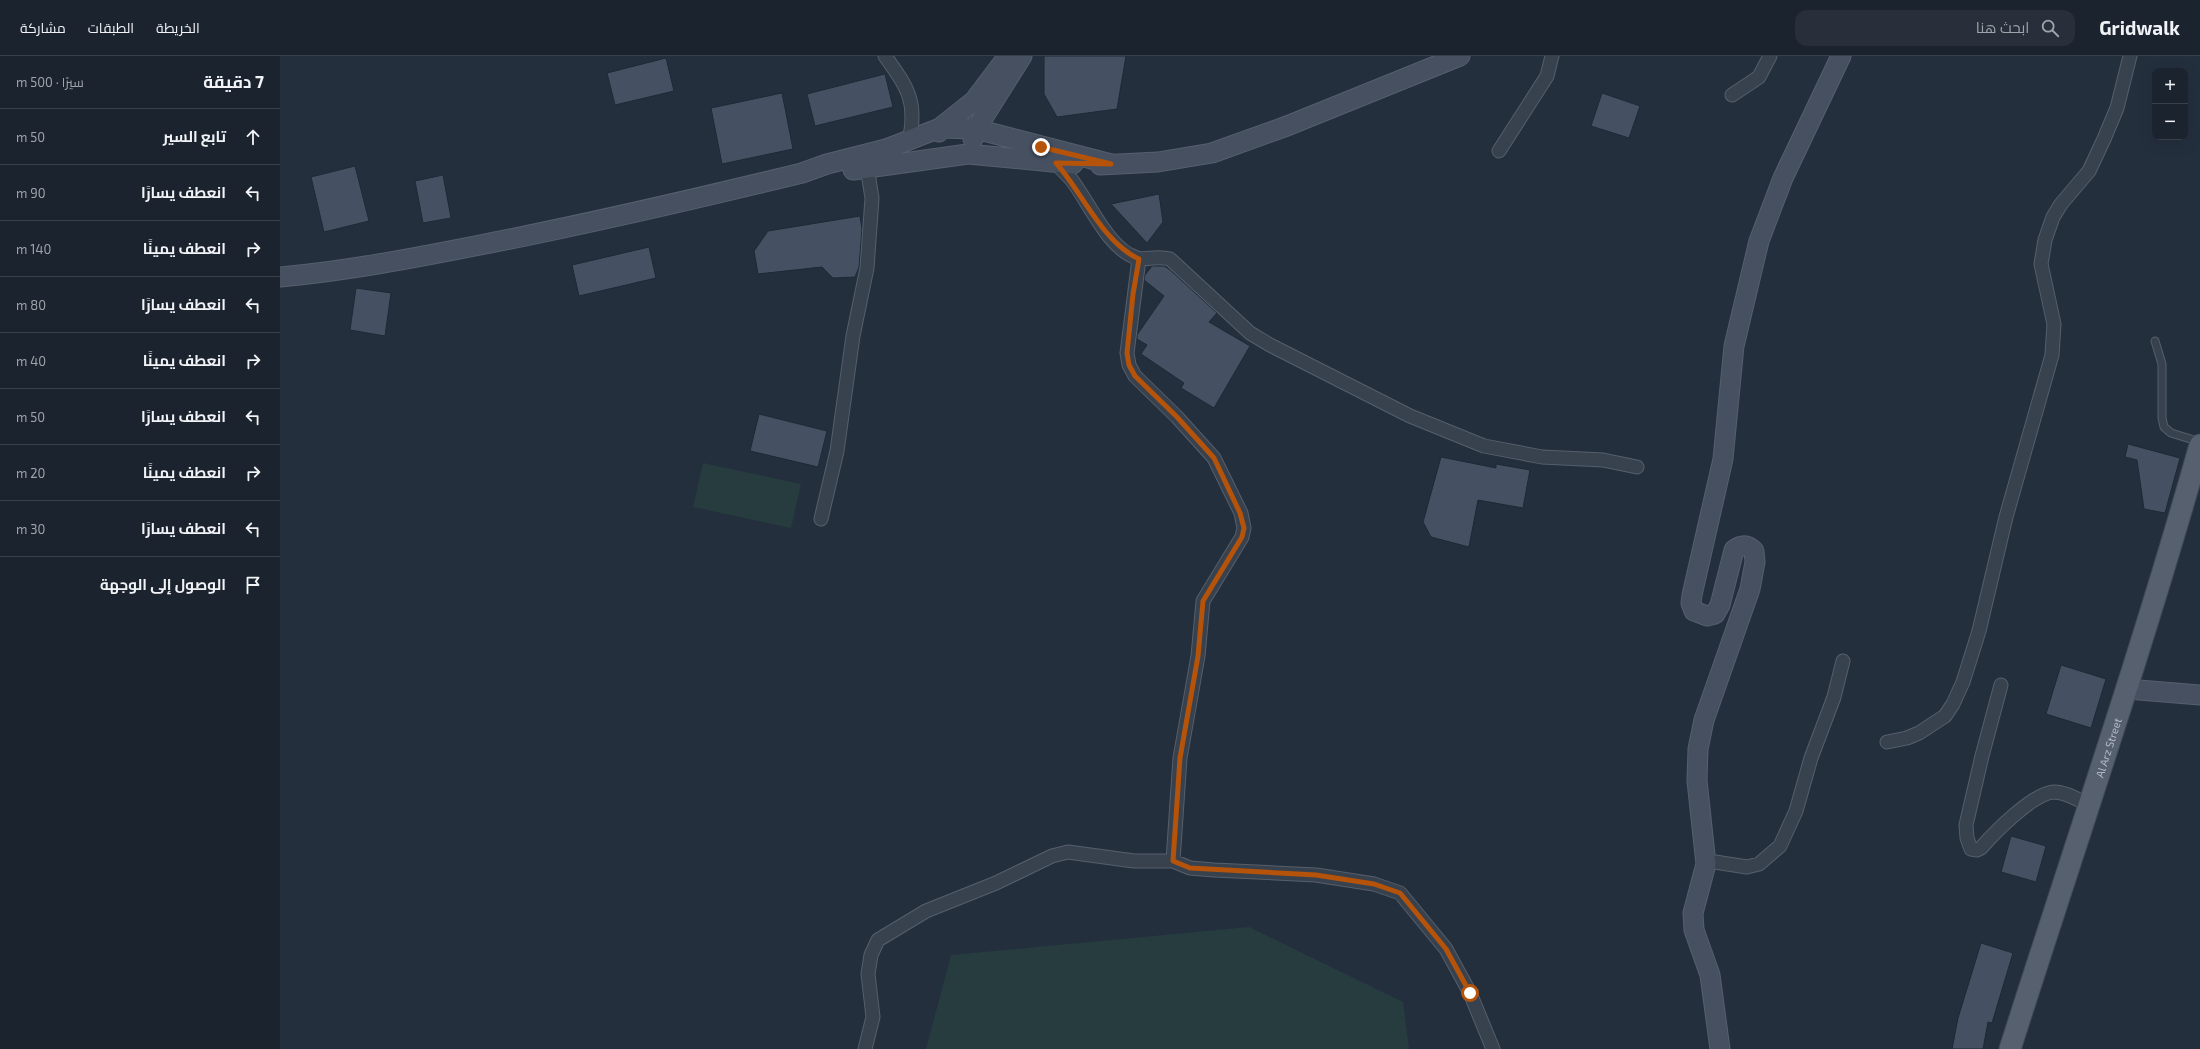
<!DOCTYPE html>
<html lang="ar">
<head>
<meta charset="utf-8">
<style>
	:root { --surface:#1b232e; --page:#282f3a; --text:#f1f3f6; --muted:#a0a4aa; --line:#39404a }
	body { margin:0; font-family:"Exo 2",Cairo,sans-serif; background:var(--page); color:var(--text); direction:rtl }
	.controls { position:absolute; right:12px; top:12px; display:grid; overflow:hidden; border-radius:8px; box-shadow:0 4px 16px #0002 }
	.controls button { width:36px; height:36px; display:grid; place-items:center; padding:0; border:0; border-bottom:1px solid var(--line); background:var(--surface); color:var(--text); font:20px sans-serif }
	.stop { position:absolute; width:12px; height:12px; margin:-9px; border:3px solid #b45309; border-radius:50%; background:#fff }
	.stop.end { background:#b45309; border-color:#fff; box-shadow:0 1px 4px #0008 }
	.list { margin:0; padding:0; list-style:none }
	h2 { display:flex; justify-content:space-between; align-items:center; height:52px; margin:0; padding:0 16px; font-size:17px }
	h2 small { font-size:13px; font-weight:400; color:var(--muted) }
	.list li { display:grid; grid-template-columns:26px 1fr auto; gap:12px; align-items:center; box-sizing:border-box; height:56px; padding:0 16px; border-top:1px solid var(--line) }
	.list b { display:block; font-size:15px; white-space:nowrap }
	.list em { font-size:13px; font-style:normal; color:var(--muted) }
	.icon { flex:none; width:22px; height:22px; fill:none; stroke:currentColor; stroke-width:2; stroke-linecap:round; stroke-linejoin:round }
	.map { position:relative; flex:none; width:1920px; height:993px; overflow:hidden; direction:ltr }
	header { display:flex; align-items:center; gap:24px; box-sizing:border-box; height:56px; padding:0 20px; background:var(--surface); border-bottom:1px solid var(--line) }
	header strong { font-size:19px }
	nav { display:flex; gap:22px; margin-inline-start:auto; font-size:14px }
	.search { width:280px; height:36px; background:var(--page); display:flex; align-items:center; gap:10px; box-sizing:border-box; padding:0 14px; border-radius:12px; color:var(--muted); font-size:15px }
	main { display:flex }
	aside { flex:1; background:var(--surface) }
	.map>svg:first-child { display:block }
</style>
</head>
<body>
<header>
<strong>Gridwalk</strong>
<div class="search"><svg class="icon" aria-label="search" viewBox="0 0 24 24"><circle cx="10" cy="10" r="6"/><path d="M15 15l6 6"/></svg>ابحث هنا</div>
<nav><a>الخريطة</a><a>الطبقات</a><a>مشاركة</a></nav>
</header>
<main>
<div class="map">
<svg width="1920" height="993" viewBox="0 0 1920 993">
	<rect width="100%" height="100%" fill="#242f3e"/>
	<path fill="#263c3f" d="M423 407 521 428 511 472 413 451Z
		M969 871 1123 946 1129 993H646L671 899Z"/>
	<path fill="#455162" stroke="#1f2835" d="M764 0H846L837 53 777 61 764 38Z
		M386 2 394 35 335 49 327 17Z
		M605 18 613 51 535 70 527 38Z
		M502 37 513 93 442 108 431 52Z
		M1322 37 1360 50 1349 82 1311 70Z
		M75 110 89 165 44 176 31 121Z
		M163 119 171 162 143 167 135 125Z
		M879 138 883 166 867 187 831 148Z
		M580 160 582 173 579 211 575 221 553 222 542 211 478 218 474 195 488 175Z
		M369 191 376 222 299 240 292 209Z
		M872 210H884L889 213 937 257 929 266 970 290 934 352 901 332 904 327 861 298 867 289 857 283V279L884 240 864 224 865 219Z
		M76 232 111 237 105 280 70 274Z
		M479 358 547 375 538 411 470 395Z
		M1848 388 1900 402 1885 457 1864 453 1857 404 1845 401Z
		M1161 401 1216 412V408L1250 414 1243 452 1198 444 1189 491 1151 481 1143 466Z
		M1781 609 1826 623 1811 672 1766 658Z
		M1731 780 1766 790 1756 826 1721 816Z
		M1701 887 1733 897 1712 967 1708 966 1703 993H1672L1678 962Z"/>
	<g fill="none" stroke-linecap="round" stroke-linejoin="round">
		<defs>
			<path id="lane" d="M1875 285 1882 308V362L1884 371 1891 377 1920 386"/>
			<path id="street" d="M605 0C627 31 638 45 629 85
				M1452 39 1479 21 1490 0
				M1219 95 1267 20 1272 0
				M776 107C781 113 786 118 791 123 809 146 828 193 857 202 865 205 876 199 890 203L970 277 990 289 1130 360 1204 390 1262 401 1323 404 1357 411
				M859 203 847 297 849 309 855 320 897 361 934 402 961 457 964 472 962 481 923 545 918 600 900 702 893 805
				M541 463 557 395 573 280 587 212 592 142 587 111
				M1721 629 1702 700 1686 769 1687 782 1691 793 1697 794 1701 792C1714 777 1753 737 1774 736 1786 736 1798 744 1809 749
				M1607 686 1627 682 1639 677 1665 660 1673 648 1683 626 1699 575 1726 461 1772 299 1774 268 1761 208 1765 184 1773 161 1781 148 1809 115 1824 83 1837 52 1850 0
				M1426 808 1435 806 1467 811 1479 808 1500 790 1516 755 1531 702 1554 641 1563 605
				M585 993 593 961 588 918 591 899 598 884 646 855 716 827 772 800 788 796 854 805H893L910 812 934 814 1036 819 1094 828 1120 837 1166 893 1190 937 1213 993"/>
			<path id="secondary" d="M659 76 660 72 694 45 728 0
				M693 83 696 73 742 0
				M820 109 878 106 932 97 1007 70 1180 0
				M573 114 688 98 793 108
				M0 221C67 215 134 202 200 189 308 168 415 143 522 117L547 108 606 93 660 72 696 73 831 108
				M1847 633 1920 639
				M1440 993 1430 919 1414 874 1413 857 1426 808 1417 725 1418 693 1424 664 1470 533 1475 506 1474 495C1467 488 1462 488 1454 494L1440 549 1435 558 1427 560 1414 555 1411 547 1412 539 1443 403 1454 290 1479 185 1503 122 1561 0"/>
			<g id="primary">
				<path id="s1" d="M1730 993C1794 792 1863 592 1920 389"/>
			</g>
		</defs>
		<use href="#lane" stroke="#565f6c" stroke-width="9"/>
		<use href="#street" stroke="#565f6c" stroke-width="15"/>
		<use href="#secondary" stroke="#565f6c" stroke-width="21"/>
		<use href="#primary" stroke="#414a57" stroke-width="23"/>
		<use href="#lane" stroke="#38414e" stroke-width="7"/>
		<use href="#street" stroke="#38414e" stroke-width="13"/>
		<use href="#secondary" stroke="#465061" stroke-width="19"/>
		<use href="#primary" stroke="#56606e" stroke-width="21"/>
	</g>
	<g fill="none" stroke-linecap="round" stroke-linejoin="round">
		<path stroke="#b45309" stroke-width="5" d="M761 91 831 108 776 107C802 136 823 187 859 203L853 238 847 297 849 309 855 320 897 361 934 402 960 457 964 472 962 481 923 545 918 600 900 702 893 805 910 812 1036 819 1094 828 1120 837 1166 893 1190 937"/>
	</g>
	<g text-anchor="middle" dominant-baseline="central" stroke-width="3" stroke-linejoin="round" paint-order="stroke">
		<g font-size="11" fill="#b4bcc9" stroke="#1d2633">
			<text stroke="none"><textPath href="#s1" startOffset="317">Al Arz Street</textPath></text>
		</g>
	</g>
</svg>
<div class="controls">
<button>+</button>
<button>−</button>
</div>
<div class="stop" style="left:1190px;top:937px"></div>
<div class="stop end" style="left:761px;top:91px"></div>
</div>
<aside>
<h2>7 دقيقة<small>سيرًا · 500 m</small></h2>
<ul class="list">
<li><svg class="icon" aria-label="ahead" viewBox="0 0 24 24"><path d="M12 20V5M6 11l6-6 6 6"/></svg><div><b>تابع السير</b></div><em>50 m</em></li>
<li><svg class="icon" aria-label="left" viewBox="0 0 24 24"><path d="M17 20v-9H6M10 6l-5 5 5 5"/></svg><div><b>انعطف يسارًا</b></div><em>90 m</em></li>
<li><svg class="icon" aria-label="right" viewBox="0 0 24 24"><path d="M7 20v-9h11M14 6l5 5-5 5"/></svg><div><b>انعطف يمينًا</b></div><em>140 m</em></li>
<li><svg class="icon" aria-label="left" viewBox="0 0 24 24"><path d="M17 20v-9H6M10 6l-5 5 5 5"/></svg><div><b>انعطف يسارًا</b></div><em>80 m</em></li>
<li><svg class="icon" aria-label="right" viewBox="0 0 24 24"><path d="M7 20v-9h11M14 6l5 5-5 5"/></svg><div><b>انعطف يمينًا</b></div><em>40 m</em></li>
<li><svg class="icon" aria-label="left" viewBox="0 0 24 24"><path d="M17 20v-9H6M10 6l-5 5 5 5"/></svg><div><b>انعطف يسارًا</b></div><em>50 m</em></li>
<li><svg class="icon" aria-label="right" viewBox="0 0 24 24"><path d="M7 20v-9h11M14 6l5 5-5 5"/></svg><div><b>انعطف يمينًا</b></div><em>20 m</em></li>
<li><svg class="icon" aria-label="left" viewBox="0 0 24 24"><path d="M17 20v-9H6M10 6l-5 5 5 5"/></svg><div><b>انعطف يسارًا</b></div><em>30 m</em></li>
<li><svg class="icon" aria-label="arrive" viewBox="0 0 24 24"><path d="M6 21V4h12l-3 4 3 4H6"/></svg><div><b>الوصول إلى الوجهة</b></div></li>
</ul>
</aside>
</main>
</body>
</html>
